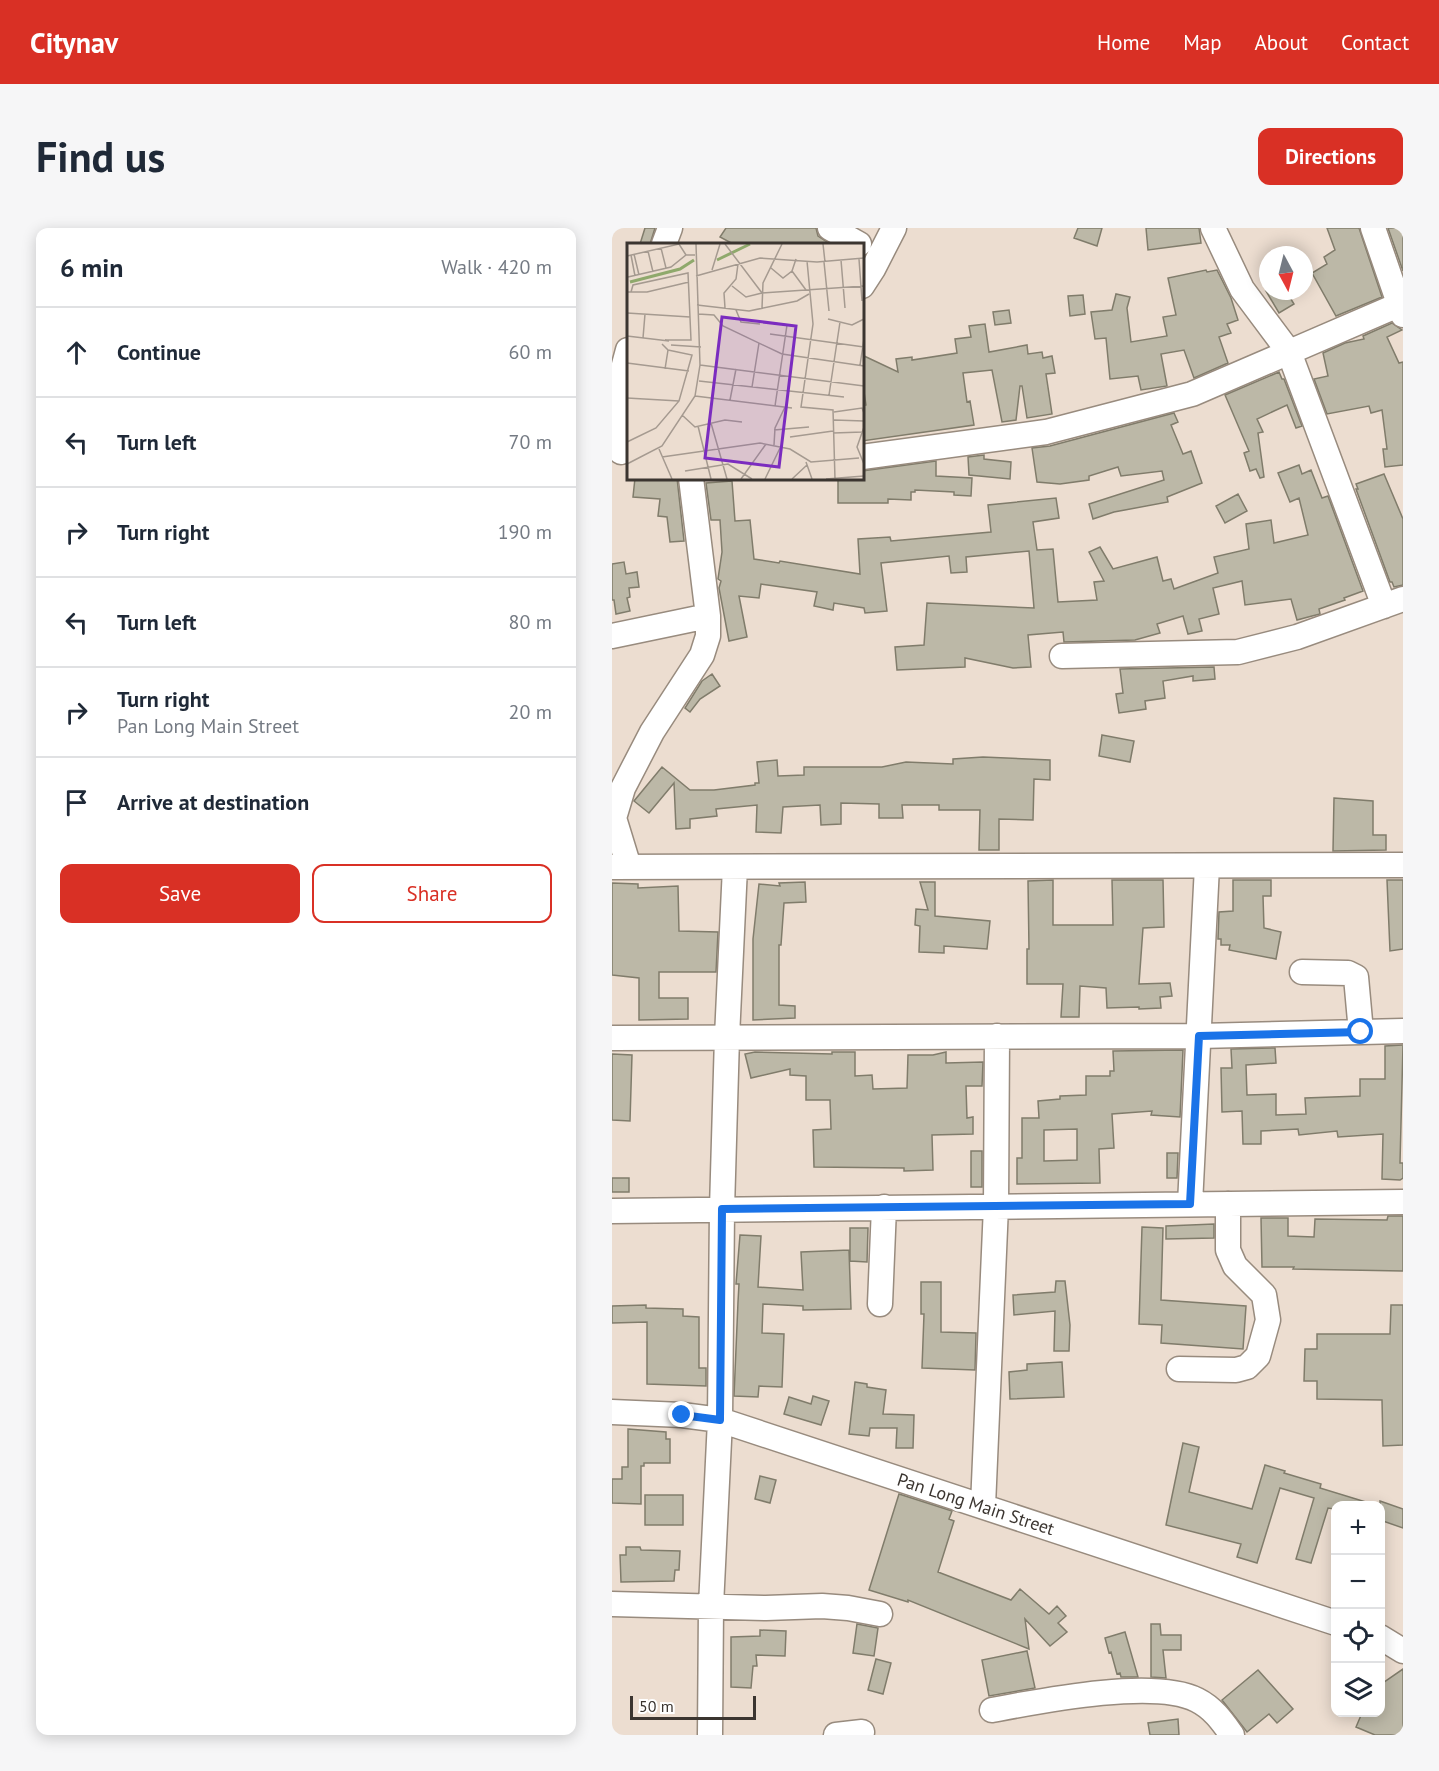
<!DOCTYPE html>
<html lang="en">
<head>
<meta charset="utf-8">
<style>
	:root { --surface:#fff; --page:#f6f6f7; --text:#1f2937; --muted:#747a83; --line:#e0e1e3; --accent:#d93025 }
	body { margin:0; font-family:"PT Sans",sans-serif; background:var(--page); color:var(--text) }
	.controls { position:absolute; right:18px; bottom:18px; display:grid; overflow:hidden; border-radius:12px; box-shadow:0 3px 15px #0003 }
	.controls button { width:54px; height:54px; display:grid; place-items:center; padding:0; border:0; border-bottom:2px solid var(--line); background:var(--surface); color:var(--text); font:30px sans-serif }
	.compass { position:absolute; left:647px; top:18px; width:54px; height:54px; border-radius:50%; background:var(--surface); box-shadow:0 3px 15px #0003; rotate:173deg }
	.scale { position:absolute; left:18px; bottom:15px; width:126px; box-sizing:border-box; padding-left:6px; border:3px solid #3b3530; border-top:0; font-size:16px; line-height:21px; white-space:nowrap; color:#3b3530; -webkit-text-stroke:4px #fff; paint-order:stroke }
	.stop { position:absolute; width:18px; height:18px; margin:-14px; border:4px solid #1a73e8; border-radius:50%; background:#fff }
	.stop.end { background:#1a73e8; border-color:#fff; box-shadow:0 2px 6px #0008 }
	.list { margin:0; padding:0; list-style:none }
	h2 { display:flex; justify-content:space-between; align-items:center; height:78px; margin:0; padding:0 24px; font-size:26px }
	h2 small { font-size:20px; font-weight:400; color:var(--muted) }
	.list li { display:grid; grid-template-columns:39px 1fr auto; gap:18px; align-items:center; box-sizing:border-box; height:90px; padding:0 24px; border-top:2px solid var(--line) }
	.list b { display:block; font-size:22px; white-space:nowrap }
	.list p { margin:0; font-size:20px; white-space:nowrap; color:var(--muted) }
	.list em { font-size:20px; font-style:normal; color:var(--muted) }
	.actions { display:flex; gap:12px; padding:18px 24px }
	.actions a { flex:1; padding:14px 0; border:2px solid var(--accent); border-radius:12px; text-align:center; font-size:21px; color:var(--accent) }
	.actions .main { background:var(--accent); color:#fff }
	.icon { flex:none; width:33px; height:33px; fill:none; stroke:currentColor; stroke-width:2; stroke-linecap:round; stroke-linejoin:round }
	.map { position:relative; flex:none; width:791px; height:1507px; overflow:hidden; border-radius:12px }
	header { display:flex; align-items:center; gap:36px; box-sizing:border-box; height:84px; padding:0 30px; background:var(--accent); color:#fff }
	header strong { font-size:28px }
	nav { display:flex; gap:33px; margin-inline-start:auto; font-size:21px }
	.intro { display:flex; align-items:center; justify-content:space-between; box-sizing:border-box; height:144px; padding:0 36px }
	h1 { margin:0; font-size:42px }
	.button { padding:15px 27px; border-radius:12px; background:var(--accent); color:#fff; font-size:21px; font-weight:700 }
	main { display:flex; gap:36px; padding:0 36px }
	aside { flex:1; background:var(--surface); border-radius:12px; box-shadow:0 3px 15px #0003 }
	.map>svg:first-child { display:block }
</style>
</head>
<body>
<header>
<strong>Citynav</strong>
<nav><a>Home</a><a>Map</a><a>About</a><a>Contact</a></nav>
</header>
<div class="intro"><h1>Find us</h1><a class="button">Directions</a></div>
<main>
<aside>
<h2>6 min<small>Walk · 420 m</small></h2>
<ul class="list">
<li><svg class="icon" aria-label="ahead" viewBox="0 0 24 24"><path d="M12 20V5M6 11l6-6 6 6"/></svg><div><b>Continue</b></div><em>60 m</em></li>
<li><svg class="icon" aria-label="left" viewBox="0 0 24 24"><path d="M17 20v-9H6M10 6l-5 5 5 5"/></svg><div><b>Turn left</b></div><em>70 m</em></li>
<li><svg class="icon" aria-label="right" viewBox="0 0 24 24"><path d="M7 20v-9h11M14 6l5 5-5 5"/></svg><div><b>Turn right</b></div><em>190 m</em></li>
<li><svg class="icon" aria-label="left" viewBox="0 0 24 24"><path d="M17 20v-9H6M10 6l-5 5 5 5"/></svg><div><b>Turn left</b></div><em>80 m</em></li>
<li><svg class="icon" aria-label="right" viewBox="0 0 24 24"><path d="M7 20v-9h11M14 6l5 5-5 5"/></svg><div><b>Turn right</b><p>Pan Long Main Street</p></div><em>20 m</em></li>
<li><svg class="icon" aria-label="arrive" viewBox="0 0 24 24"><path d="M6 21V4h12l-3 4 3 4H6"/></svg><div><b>Arrive at destination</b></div></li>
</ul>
<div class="actions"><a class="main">Save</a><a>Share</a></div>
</aside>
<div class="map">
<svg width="791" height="1507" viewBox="0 0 791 1507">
	<rect width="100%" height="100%" fill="#ecddd0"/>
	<path fill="#bcb8a7" stroke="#807c6b" stroke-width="1.5" fill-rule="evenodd" d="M33 0H43L38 16H28Z
		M114 0H204L206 8 218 16H121L108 9Z
		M466 0H490L485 18 462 10Z
		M534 0H587L589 15 536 22Z
		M715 0H747L770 69 724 88 700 45 715 36 712 29 723 22Z
		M776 0H791V43Z
		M594 42 595 44 605 42 619 70 626 92 615 96 619 105 607 109 616 135 582 150 572 122 549 126 555 158 529 162 526 148 498 151 494 110 483 111 479 84 500 82 504 66 518 69 515 80 519 114 555 108 551 89 564 87 556 50Z
		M654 63H674L682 76 667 85Z
		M471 67 473 86 458 88 456 68Z
		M397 82 399 95 383 97 381 84Z
		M780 95 790 102 775 109 787 135 791 134V237L773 239 771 221H775L770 182 759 185 757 178 715 186 702 151 716 148 711 125 733 115 752 111 751 108Z
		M373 96 377 124 415 117 416 126 430 124 431 130 440 128 443 145 434 146 440 186 415 190 410 158H408L404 192 390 194 380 142 351 145 355 174 358 173 362 197 250 213V178L254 177 250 151V127L286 144 284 131 300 129V132L345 125 343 111 359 109 357 98Z
		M667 144 670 151H672L690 198 684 200 675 177 645 191 651 204 646 205 652 249 648 250 644 241 638 243 632 225 637 223 613 167Z
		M562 185 566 194 559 197 571 226 579 223 590 255 555 269 556 274 502 284 481 291 477 276 552 252 550 243 509 248 506 239 477 248V252L448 256 425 254 420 220 438 218Z
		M372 227V231L399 234 398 251 357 247 356 229Z
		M324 233V248L360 250 359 268 342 267V264L303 262V264H299V272L276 271V275H226V250H250V243Z
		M687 237 690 246 699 242 710 270 716 268 751 363 732 370 733 372 707 381 708 386 700 388 685 392 679 371 633 377 630 353 601 360 607 386 587 391 590 403 576 406 571 388 545 396 548 405 523 412 452 414 451 404 416 407 419 439 401 440 353 430V439L285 442 283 419 312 417 315 375 422 380 417 323 354 329 355 344 339 345 337 328 269 335 275 383 253 385 252 380 222 375 221 382 202 378 205 364 149 356 147 370 127 368 135 409 117 413 107 360 109 353 106 351 110 324 108 292H99L94 255 120 253 123 293 138 292 142 331 167 335 168 333 248 346 246 311 278 309 279 313 379 304 376 277 444 270 447 290 421 294 425 322 441 321 446 374 485 372 482 354 492 353 477 324 488 319 501 341 545 329 551 353 559 351 562 361 606 345 602 329 637 321 634 296 659 292 662 315 696 307 687 270 678 274 666 245Z
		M772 246 791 291V357L782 359 780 354H778L744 261H746L744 256Z
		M23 250H65L72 313 58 314 55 289 46 288 48 271 21 269Z
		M626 266 635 283 613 295 604 278Z
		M12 334 14 346 25 344 27 359 17 360 18 369 15 370 18 383 4 386 2 372H0V336Z
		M602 439 603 451 581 453V448L551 453 553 470 533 473 534 481 507 485 504 466 511 465 508 441Z
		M100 446 108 458 88 471 78 484 73 480 90 453Z
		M490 507 522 513 518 534 487 528Z
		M371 529 438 532V552L422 551 421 592 387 591V622H367L368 582H327V577H290L291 590H267V576L229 575V596L209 597 208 577 171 579 169 605 144 604 145 577 104 581 105 588 78 591V600L64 601 62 555 37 585 22 573 50 539 78 562H102L143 557V555H147L145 534 165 532 166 548 192 547V539H270L294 534 341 536V531Z
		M722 570 761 573V607H774V622L721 623Z
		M441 652V697H501L500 652H551L552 699 531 700 527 756 558 755 560 768 548 769 549 780 527 781V779L495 780 494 760 468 758 467 789H449L451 756H415V721H417L416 653Z
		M621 652H659V668H651L652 700 669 704 664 731 617 722 618 717H609V711H606L607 684 621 683Z
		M775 652H791V721L778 723Z
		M193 654 194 674 172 675 169 717H167V777L183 778V790L141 792V711L147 656 168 658 167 655Z
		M308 654H323V688L378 693 375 721 332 718V725L307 724 308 698 303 697 304 681 316 682Z
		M0 655 26 656V660L66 658 67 703 106 704 104 744H47V770H76V791L27 792V750L0 747Z
		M791 817 788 935H791V950L788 952 770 951 771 906 726 909 725 903 687 907 686 901 649 903V916H631L630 883 610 884 609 840H620L619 821 663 820 664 835 634 837 635 867 664 866V887L694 886 693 870 748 868V851H773V818Z
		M571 822 568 889 539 887 540 883 500 886 502 920 487 921 488 955 405 956V930H410V890H427L426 873 448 871V868L474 867V848H498V843H502L501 823ZM465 901V932L432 933V902Z
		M143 824 220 826V824H243V848L260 847 261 861 295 860 296 827H321L334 824V835L371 834 370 858H354L355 890 361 889V906L320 907 321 942 292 943V940L202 939 201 902 219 901 218 872H194V848L178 847V841L139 850 133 826Z
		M0 826 20 827 18 893 0 892Z
		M359 923H370V959H359Z
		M555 925H566L565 950H555Z
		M0 950H17V964H0Z
		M776 988H791V1043L681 1041 682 1039H650L649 990H676V1008L702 1009 703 991 775 992Z
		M602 996V1010L554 1011V998Z
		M530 999 551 1000 549 1072 634 1078 631 1121 549 1115 550 1097 527 1096Z
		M238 1000H256L255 1034 238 1033Z
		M128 1007 149 1008 146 1059 191 1062 189 1024 237 1022 239 1081 191 1082V1078L151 1076 150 1105 172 1106 170 1159 147 1158 146 1169 122 1168 126 1074 127 1056H124Z
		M444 1053H453L458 1097 457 1123H442L443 1083 402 1087 401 1067 443 1064Z
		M309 1054H329V1104L364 1105 363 1142 310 1140 312 1086H309Z
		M34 1077V1080L71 1081V1088L87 1089V1140H94V1158L35 1156V1094L0 1095V1078Z
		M779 1077H791V1217L771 1218 770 1172 705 1171V1153H692L693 1121H705V1106H778Z
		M450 1134 452 1169 398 1171 397 1144 415 1142V1136Z
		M243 1154 255 1156V1159L274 1162 271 1186 302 1187 301 1220H284L285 1200H258L257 1208 237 1206Z
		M201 1168 217 1173 209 1197 172 1186 177 1169 199 1176Z
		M16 1201 54 1204V1211H58V1235H32V1238H29V1276L0 1275V1251H10V1239H16Z
		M571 1215 587 1219 577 1264 640 1281 653 1237 673 1243 672 1245 709 1256 708 1260 754 1274V1278H723L722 1281 716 1280 699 1335 684 1331 702 1270 668 1260 645 1335 625 1329 629 1316 554 1297Z
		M148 1248 164 1252 158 1275 143 1271Z
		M287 1266 340 1283 337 1291 342 1293 326 1344 399 1372 408 1361 437 1386 445 1378 454 1388 446 1395 455 1404 438 1418 413 1391 417 1421 296 1372V1374L257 1362Z
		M33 1267H71V1297H33Z
		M768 1273 791 1281V1300L768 1292Z
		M14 1319H28L29 1322 68 1323 67 1342H63L62 1353 9 1354 8 1327H14Z
		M245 1396 266 1400 262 1428 241 1425Z
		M539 1396H548L549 1407H569V1422H551L554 1450 539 1449Z
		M148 1402 174 1403 173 1428 144 1427 145 1438H141L139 1460 119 1459V1409L148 1408Z
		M513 1404 526 1449H509L508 1445 505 1446 499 1424 497 1425 493 1410Z
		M415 1423 423 1460 377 1468 370 1432Z
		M264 1431 279 1435 271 1466 256 1462Z
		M791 1441V1507H763L744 1499 750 1485H768V1457Z
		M646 1442 681 1481 665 1495 657 1486 635 1504 610 1472Z
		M566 1491 567 1507H538L536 1495Z"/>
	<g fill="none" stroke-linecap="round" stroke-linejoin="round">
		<defs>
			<path id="minor" d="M218 0 247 16
				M601 0 630 61 677 124 772 378
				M761 0 791 87
				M52 16 58 0
				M250 58 261 41 282 0
				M9 224 2 174 16 122
				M250 229 434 204 580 166 791 75
				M0 408 96 388
				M450 428 626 424 685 409 791 371
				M0 639 791 637
				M17 639 2 590 11 560 40 504 90 427 96 408V388L79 250
				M690 744 736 745 744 749 749 804
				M0 810 587 808 791 803
				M578 976 595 638
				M0 983 791 974
				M268 1076 272 979
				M567 1141 624 1142 635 1139 646 1128 656 1092 652 1067 623 1038 616 1022V976
				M0 1184 70 1187 108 1192 724 1395
				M371 1278 384 978 385 808
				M0 1376 154 1380 210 1378 236 1380 268 1386
				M768 1409 791 1423
				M380 1482C428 1473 542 1450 585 1472 601 1480 610 1493 620 1507
				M98 1507 99 1378 108 1192 110 981 115 809 123 639
				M224 1507 250 1504"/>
		</defs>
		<use href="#minor" stroke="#988b7e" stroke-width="27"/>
		<use href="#minor" stroke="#fff" stroke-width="24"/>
	</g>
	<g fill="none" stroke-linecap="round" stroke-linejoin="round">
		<path stroke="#1a73e8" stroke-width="8" d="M70 1187 108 1192 110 981 578 976 587 808 749 804"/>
	</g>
	<g text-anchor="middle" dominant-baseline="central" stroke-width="5" stroke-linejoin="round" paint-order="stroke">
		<g font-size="18" fill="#3b3530" stroke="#fff">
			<text transform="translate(364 1276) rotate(18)">Pan Long Main Street</text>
		</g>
	</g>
	<g transform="translate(15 15)">
		<rect width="237" height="237" fill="#ecddd0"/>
		<path fill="none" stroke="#8fa96c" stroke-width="3" d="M90 17 123 1M3 39 53 26 67 17"/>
		<path fill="none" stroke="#a59a90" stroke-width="1.5" d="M98 1 135 50M196 1 198 19M34 5 39 25M21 8 26 29M7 11 12 32M4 12 8 33M0 13 52 1 59 12M232 16 235 58M214 17 218 65M0 18V57M180 18 186 81 174 164 206 167 208 236M197 19 202 68M144 25 156 35 165 28 169 16M85 27 93 1M165 28 179 47M69 33 133 15 190 19 237 15M1 34 44 24 59 12H68M105 43 119 54 135 50 237 43M0 49H20L62 39M4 49 6 42 61 30 64 97H38M70 62 122 68 170 58 182 51M98 65 97 50 109 36 111 21M135 65 136 40 155 1M109 67 114 79 133 81M0 70 63 74M71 71 87 72 96 83 155 111 237 123M201 76 225 82 237 76M146 80 160 82 148 163M143 91 237 104M0 93 42 98M16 95 18 71M35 101 41 107 38 126M44 102 74 104M0 120 62 128M73 122 237 143M233 122 237 96M72 138 217 154M125 144 132 100M202 152 213 79M68 153 165 165M0 155 52 158M103 157 109 126M207 169 235 165 237 170M55 172 68 184 98 177 115 179M207 177 237 178M84 180 100 236M71 183 84 236M237 184 230 204 237 221M147 187 182 184M206 190 236 189M163 194 206 188M0 199 29 185 52 158 65 112 41 107M147 202 148 185 158 164M32 206 45 236M35 214 133 200 163 206 184 219 232 215M179 219 185 236M0 221 35 203 68 153 73 122 69 1M58 228 101 221 125 236M114 236 139 201M138 236 154 203M165 236 180 222M199 236 237 233"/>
		<path fill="#7b2cbf" fill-opacity="0.15" stroke="#7b2cbf" stroke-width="3" d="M95 74 169 83 152 224 78 215Z"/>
		<rect width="237" height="237" fill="none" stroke="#3b3530" stroke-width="3"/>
	</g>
</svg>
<div class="controls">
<button>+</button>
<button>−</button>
<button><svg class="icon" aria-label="locate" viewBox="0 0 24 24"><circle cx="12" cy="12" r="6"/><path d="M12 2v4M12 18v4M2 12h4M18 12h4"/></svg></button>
<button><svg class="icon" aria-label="layers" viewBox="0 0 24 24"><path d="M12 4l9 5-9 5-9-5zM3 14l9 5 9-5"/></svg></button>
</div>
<svg class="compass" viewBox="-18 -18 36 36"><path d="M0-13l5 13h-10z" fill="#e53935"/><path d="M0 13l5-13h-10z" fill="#747a83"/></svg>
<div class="scale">50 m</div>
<div class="stop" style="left:749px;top:804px"></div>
<div class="stop end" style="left:70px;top:1187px"></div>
</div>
</main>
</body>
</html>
